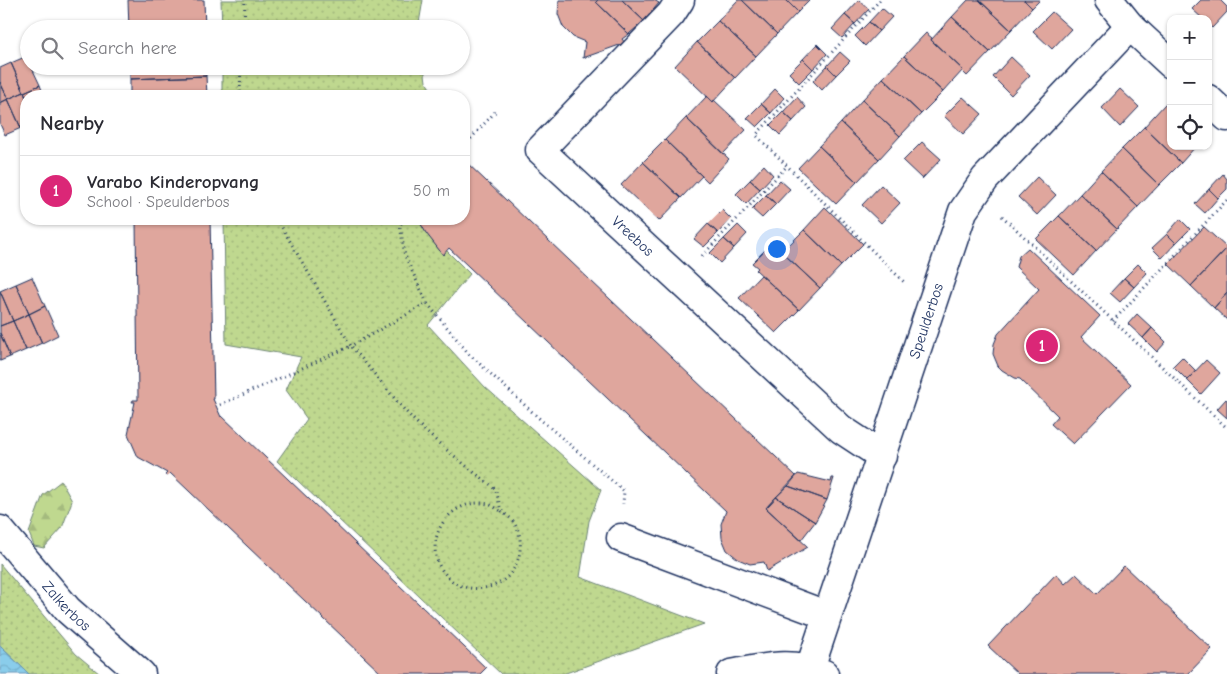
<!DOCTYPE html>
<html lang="en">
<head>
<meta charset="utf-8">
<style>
	:root { --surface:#fff; --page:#f7f7f7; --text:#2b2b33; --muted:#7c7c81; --line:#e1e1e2; --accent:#db2777 }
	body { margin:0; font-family:"Comic Neue",sans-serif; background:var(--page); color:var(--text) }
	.controls { position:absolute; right:15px; top:15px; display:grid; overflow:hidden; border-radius:10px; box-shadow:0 1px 4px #0004 }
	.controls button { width:45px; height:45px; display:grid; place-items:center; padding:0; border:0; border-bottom:1px solid var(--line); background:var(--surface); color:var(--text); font:25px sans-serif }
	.you { position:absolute; left:776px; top:248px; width:18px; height:18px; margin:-12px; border:4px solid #fff; border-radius:50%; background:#1a73e8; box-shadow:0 0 0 8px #1a73e833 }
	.badge { display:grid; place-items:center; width:32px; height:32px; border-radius:50%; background:var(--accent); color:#fff; font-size:16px; font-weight:700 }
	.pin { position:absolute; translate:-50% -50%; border:2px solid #fff; box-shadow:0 1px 5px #0006 }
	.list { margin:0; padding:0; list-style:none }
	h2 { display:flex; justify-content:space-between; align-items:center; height:65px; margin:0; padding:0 20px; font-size:21px }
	h2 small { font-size:16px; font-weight:400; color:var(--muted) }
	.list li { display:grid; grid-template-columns:32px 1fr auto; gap:15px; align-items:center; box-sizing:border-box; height:70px; padding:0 20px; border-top:1px solid var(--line) }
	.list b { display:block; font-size:19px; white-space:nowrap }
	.list p { margin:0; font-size:16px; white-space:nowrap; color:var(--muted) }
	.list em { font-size:16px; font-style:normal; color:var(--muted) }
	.icon { flex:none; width:28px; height:28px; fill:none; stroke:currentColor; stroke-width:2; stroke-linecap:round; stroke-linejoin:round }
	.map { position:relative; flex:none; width:1227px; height:674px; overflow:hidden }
	.search { position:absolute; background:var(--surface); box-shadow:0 1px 4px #0004; left:20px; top:20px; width:450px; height:55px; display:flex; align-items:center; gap:12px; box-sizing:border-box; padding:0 18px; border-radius:28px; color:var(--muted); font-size:19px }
	.panel { position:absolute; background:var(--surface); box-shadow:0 1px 4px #0004; left:20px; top:90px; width:450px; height:135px; border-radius:20px }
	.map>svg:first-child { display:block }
</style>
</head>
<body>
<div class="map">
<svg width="1227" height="674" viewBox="0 0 1227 674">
	<defs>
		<pattern id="grass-dots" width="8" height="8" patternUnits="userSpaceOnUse" patternTransform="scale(1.25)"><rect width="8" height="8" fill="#bfd88f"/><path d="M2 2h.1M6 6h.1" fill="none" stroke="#a4ba7e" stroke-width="1.8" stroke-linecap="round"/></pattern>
		<pattern id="forest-firs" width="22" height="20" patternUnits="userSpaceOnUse" patternTransform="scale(1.25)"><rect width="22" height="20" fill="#bfd88f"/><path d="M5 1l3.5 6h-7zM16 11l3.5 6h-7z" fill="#a4ba7e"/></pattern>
		<pattern id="water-waves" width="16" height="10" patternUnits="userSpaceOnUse" patternTransform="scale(1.25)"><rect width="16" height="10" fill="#8acdeb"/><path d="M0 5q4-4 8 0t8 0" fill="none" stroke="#76b0cc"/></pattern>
	</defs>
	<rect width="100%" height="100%" fill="#fff"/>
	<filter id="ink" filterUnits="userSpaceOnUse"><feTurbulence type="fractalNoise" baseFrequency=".02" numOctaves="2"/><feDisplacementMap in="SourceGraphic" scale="10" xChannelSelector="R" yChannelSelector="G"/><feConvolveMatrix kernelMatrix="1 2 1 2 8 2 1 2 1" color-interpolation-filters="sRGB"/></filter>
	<g filter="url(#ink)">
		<path fill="url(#grass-dots)" stroke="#6d8476" d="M221 0H423L418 29H222Z
			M222 66H424L426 82 435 96H222Z
			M224 219H415L470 274 428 325 485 387 601 490 589 521 580 577 704 624 563 674H501L277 461 307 419 286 390 301 357 226 344Z
			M0 564 76 654 100 674H29L0 646Z"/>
		<path fill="url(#forest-firs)" stroke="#6d8476" d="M61 481 72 501 62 528 44 548 34 546 29 533 43 495Z"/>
		<path fill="url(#water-waves)" stroke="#5e8eb3" d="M0 646 29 674H0Z"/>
		<path fill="#dfa69d" stroke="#1b2f5e" d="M128 0H204L205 29H129Z
			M559 0H598L596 2 629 34 622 39 625 43 583 58 585 42 573 37 563 27 558 14Z
			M598 0H622L644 21 629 34 596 2Z
			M622 0H654L659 3 644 21Z
			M738 0H742L777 34 756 56 718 21Z
			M742 0H786L798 12 777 34Z
			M786 0H810L798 12Z
			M859 0 869 9 855 24 845 15Z
			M968 0H979L1011 30 990 52 952 17Z
			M979 0H1024L1032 8 1011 30Z
			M1024 0H1040L1032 8Z
			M1201 0H1220L1227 7V12L1212 28 1208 24V19H1203L1192 9Z
			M882 8 892 17 879 31 869 22Z
			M1052 12 1071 29 1052 49 1033 31Z
			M845 15 855 24 842 38 832 29Z
			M952 17 990 52 967 76 962 71 963 70 931 40Z
			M718 21 756 56 735 78 697 42Z
			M869 22 879 31 865 46 855 36Z
			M926 33 932 38 931 40 963 70 943 92 904 56Z
			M697 42 735 78 713 102 675 66Z
			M817 44 827 54 813 69 803 59Z
			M840 52 850 61 836 75 827 66Z
			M27 56 29 66H31L40 85 24 92 11 63Z
			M904 56 943 92 921 114 883 78Z
			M1011 57 1030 75 1011 95 993 77Z
			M803 59 813 69 799 83 789 73Z
			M11 63 24 92 8 99 0 82V68Z
			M130 66H206V76L130 79Z
			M827 66 836 75 822 90 813 81Z
			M206 76 207 96H130V79Z
			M883 78 921 114 900 136 862 100Z
			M0 82 8 99 0 103Z
			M40 85 44 96H26V98L24 92Z
			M775 89 784 98 771 113 761 104Z
			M1120 89 1139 107 1120 127 1102 108Z
			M24 92 26 98V126L21 128 8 99Z
			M707 96 713 102 714 100 746 130 723 154 686 118Z
			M797 97 806 107 793 121 783 112Z
			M963 97 982 114 963 134 944 116Z
			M8 99 21 128 5 135 0 124V103Z
			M862 100 900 136 879 159 841 123Z
			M761 104 771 113 757 127 747 118Z
			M1165 104 1171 109V146H1196L1181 163 1144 127Z
			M783 112 793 121 780 135 770 125Z
			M686 118 729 159 708 182 665 140Z
			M841 123 879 159 857 182 819 146Z
			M1144 127 1181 163 1159 185 1122 149Z
			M665 140 702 176 681 198 643 162Z
			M922 142 941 159 922 179 903 161Z
			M819 146 857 182 836 204 798 168Z
			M1122 149 1159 185 1138 207 1101 171Z
			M466 162 796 476 766 508 808 547 767 571 764 562 750 564 738 559 727 550 722 538 721 524 726 511 449 248 443 255 426 233 418 219H464V164Z
			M643 162 681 198 659 221 621 185Z
			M764 165 773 175 760 189 750 180Z
			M1101 171 1138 207 1117 229 1080 194Z
			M1223 174 1227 179V189L1218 198 1209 189Z
			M1037 177 1056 195 1037 215 1018 197Z
			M750 180 760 189 746 204 736 194Z
			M780 180 790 189 776 204 766 195Z
			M881 185 900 203 881 223 862 205Z
			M1209 189 1218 198 1205 213 1195 204Z
			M1080 194 1117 229 1096 251 1059 216Z
			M766 195 776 204 762 218 752 209Z
			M825 207 863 244 841 266 804 230Z
			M722 210 731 219 718 233 708 224Z
			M1059 216 1096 251 1074 275 1036 239Z
			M134 219H210L214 399H213L221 417 222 416 486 668 480 674H382L170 473 167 476 165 475 167 473 138 457 128 434 135 402H132L133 400H138L136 219Z
			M1180 219 1190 229 1176 243 1167 234Z
			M708 224 718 233 704 247 694 239Z
			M738 225 747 234 734 248 724 239Z
			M1204 227 1227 248 1191 286 1168 264Z
			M804 230 841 266 820 288 782 252Z
			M1167 234 1176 243 1162 258 1152 248Z
			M724 239 734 248 720 263 710 253Z
			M772 243 820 288 799 310 756 270 758 268 752 263Z
			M1028 248 1100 316 1081 337 1131 384 1073 444 1051 424 1058 416 1020 379 1015 378 1002 370 998 366 993 354 994 344 998 334 1039 289 1016 267 1019 256Z
			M1227 248V293L1214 308 1191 286Z
			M1138 264 1147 273 1134 287 1124 278Z
			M761 275 799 310 776 333 739 298Z
			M32 277 45 306 29 314 16 284Z
			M1124 278 1134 287 1120 302 1110 293Z
			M16 284 29 314 13 321 0 291Z
			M0 291 13 321 0 326Z
			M1227 293V320L1214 308Z
			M45 306 58 335 42 343 29 314Z
			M29 314 42 343 26 350 13 321Z
			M1137 314 1152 328 1143 338 1128 324Z
			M13 321 26 350 10 357 0 333V326Z
			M1152 328 1166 342 1157 352 1143 338Z
			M0 333 10 357 0 361Z
			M1182 357 1196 371 1187 380 1173 366Z
			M1206 360 1220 373 1201 394 1187 380Z
			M1226 399 1227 400V418L1217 409Z
			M798 474 831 482 832 478H834L827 500 788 486Z
			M788 486 827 500 815 522 776 497Z
			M776 497 815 522 801 540 766 508Z
			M1124 566 1212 649 1188 674H1018L988 646 1056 574 1065 584 1076 574 1097 594Z"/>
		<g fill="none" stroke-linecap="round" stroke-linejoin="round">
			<defs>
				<g id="minor">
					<path id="s1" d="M680 0 671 14 540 150 841 429 882 456"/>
					<path d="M1109 0 1130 26 1171 64"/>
					<path d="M1208 99 1227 117"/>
					<path id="s2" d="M0 530 68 610 141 674"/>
					<path d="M621 538 826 615"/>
					<path id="s3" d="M810 668 963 211 985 179 1130 26"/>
					<path d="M731 674C765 668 791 660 824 674"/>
				</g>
			</defs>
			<use href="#minor" stroke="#1b2f5e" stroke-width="31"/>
			<path stroke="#1b2f5e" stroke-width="3" stroke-dasharray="1 4" stroke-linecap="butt" d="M880 0 756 135 904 282
				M244 29 245 0
				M241 66 240 91 242 96
				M464 146 496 111
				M1002 216 1227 428
				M277 219 351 346 427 303 469 354 541 420 624 491 623 504
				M404 219 400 225 405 256 427 303
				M702 256 787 166
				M1113 321 1227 200
				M220 405 351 346C371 369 389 393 409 415 427 434 449 452 469 468 475 474 491 483 495 490 499 496 498 505 502 511 505 515 510 517 513 521 528 542 519 575 495 585 482 590 468 590 455 583 450 580 446 575 442 570 421 539 451 496 488 504 492 505 497 509 501 511"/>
			<use href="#minor" stroke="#fff" stroke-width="28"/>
		</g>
	</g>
	<g text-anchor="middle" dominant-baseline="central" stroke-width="4" stroke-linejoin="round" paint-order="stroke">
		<g font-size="15" fill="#1b2f5e" stroke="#fff">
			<text stroke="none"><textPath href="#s1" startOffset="332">Vreebos</textPath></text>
			<text stroke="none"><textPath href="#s3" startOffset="366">Speulderbos</textPath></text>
			<text stroke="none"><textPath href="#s2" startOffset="101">Zalkerbos</textPath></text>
		</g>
	</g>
</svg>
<div class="controls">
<button>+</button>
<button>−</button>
<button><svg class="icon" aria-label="locate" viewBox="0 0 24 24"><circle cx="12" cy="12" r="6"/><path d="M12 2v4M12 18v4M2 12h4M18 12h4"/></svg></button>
</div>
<div class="you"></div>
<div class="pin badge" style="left:1042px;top:346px">1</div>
<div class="search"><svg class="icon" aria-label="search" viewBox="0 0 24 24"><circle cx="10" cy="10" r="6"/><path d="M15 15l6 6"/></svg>Search here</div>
<section class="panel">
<h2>Nearby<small></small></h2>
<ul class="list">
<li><span class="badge">1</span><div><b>Varabo Kinderopvang</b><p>School · Speulderbos</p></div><em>50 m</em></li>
</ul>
</section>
</div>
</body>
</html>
